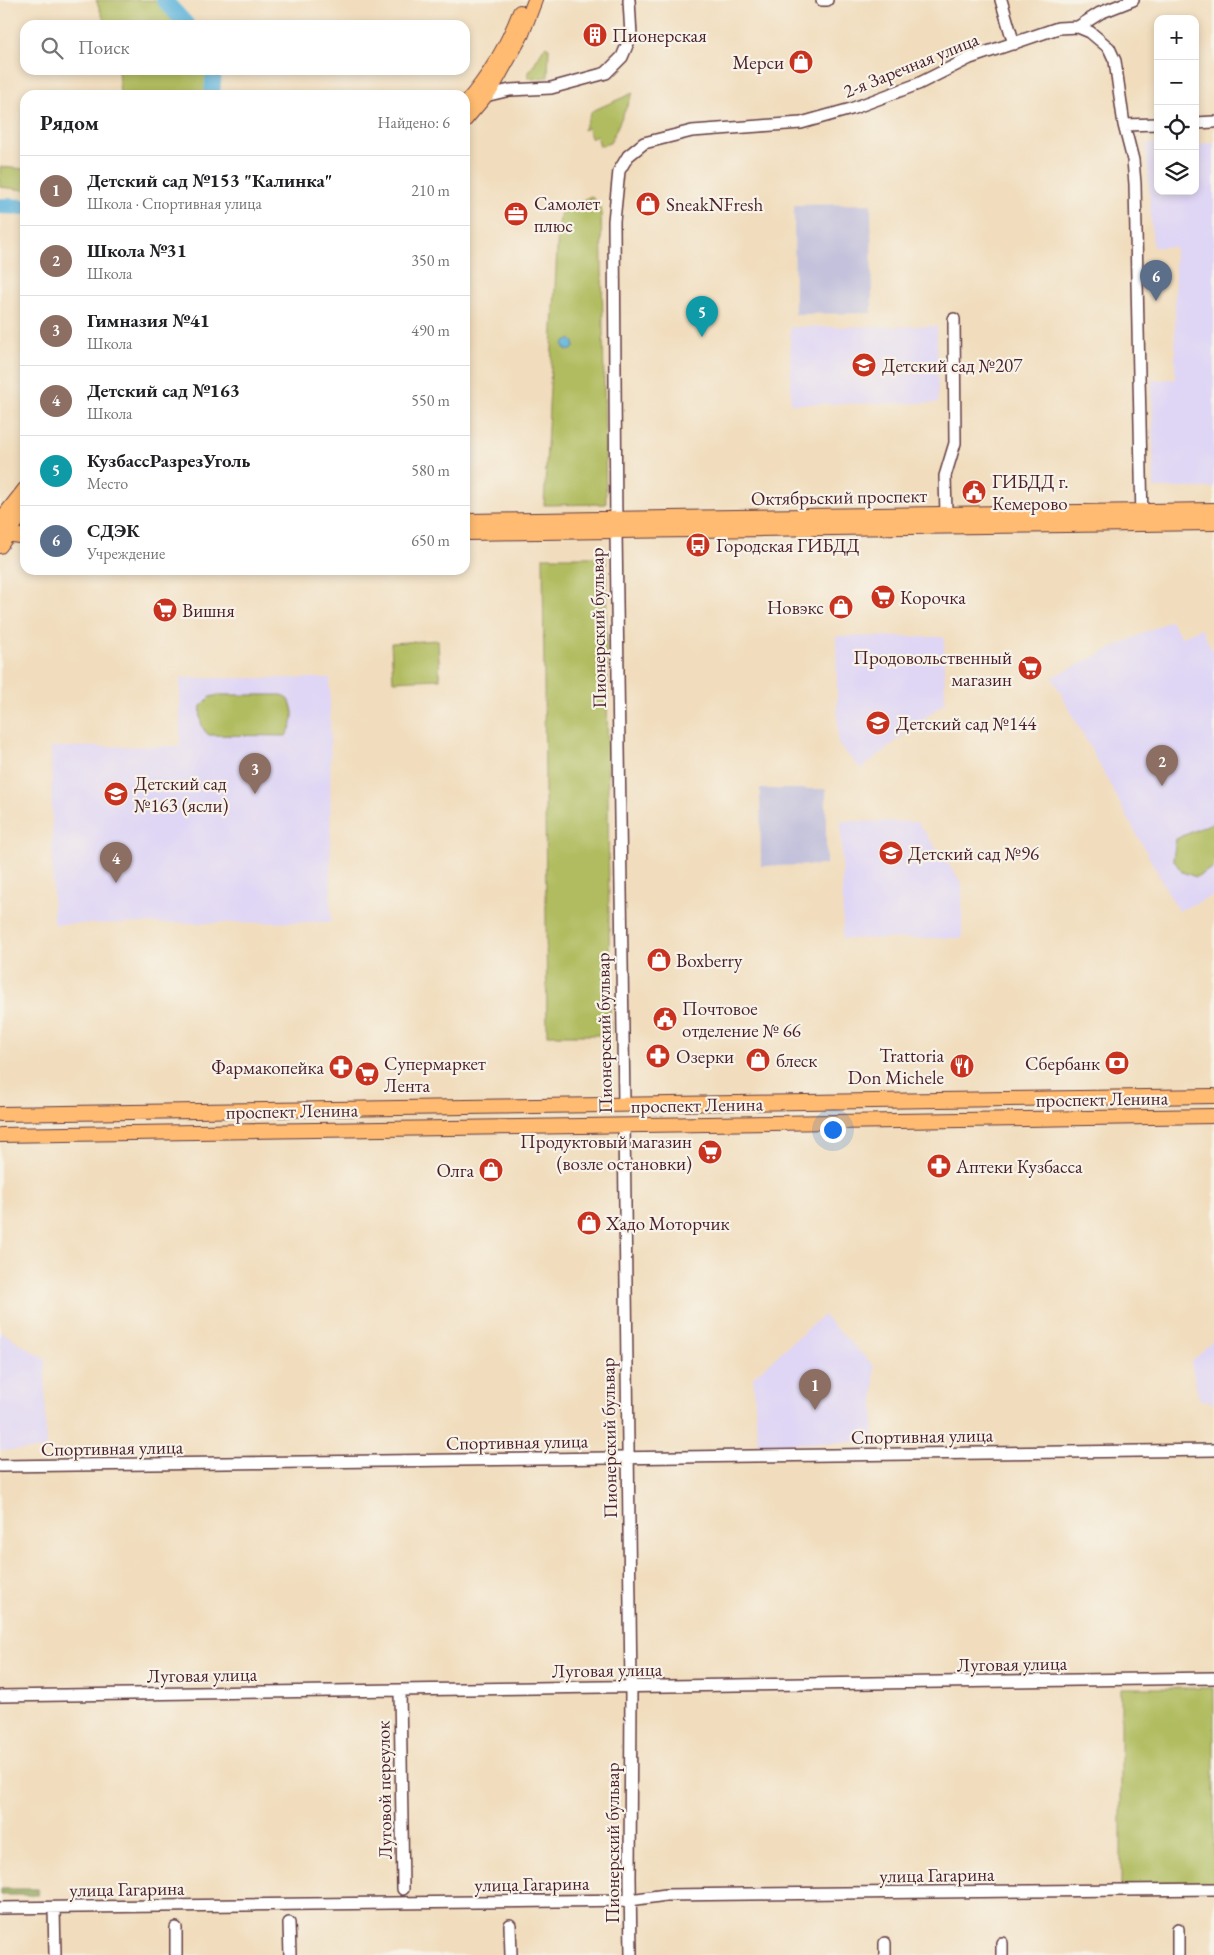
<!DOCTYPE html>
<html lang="ru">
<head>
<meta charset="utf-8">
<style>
	:root { --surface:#fff; --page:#f6f6f6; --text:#202124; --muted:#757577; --line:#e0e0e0; --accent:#b45309 }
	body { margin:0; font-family:"EB Garamond",serif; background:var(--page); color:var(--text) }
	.controls { position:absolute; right:15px; top:15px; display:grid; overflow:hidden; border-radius:10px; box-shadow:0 2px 8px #0003 }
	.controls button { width:45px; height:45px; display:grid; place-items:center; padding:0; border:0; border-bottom:1px solid var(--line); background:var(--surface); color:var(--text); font:25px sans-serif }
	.you { position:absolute; left:832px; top:1129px; width:18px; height:18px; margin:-12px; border:4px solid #fff; border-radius:50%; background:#1a73e8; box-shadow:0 0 0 8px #1a73e833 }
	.badge { display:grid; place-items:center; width:32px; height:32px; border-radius:50%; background:var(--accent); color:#fff; font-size:16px; font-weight:700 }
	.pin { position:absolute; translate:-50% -41px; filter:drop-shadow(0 1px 2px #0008) }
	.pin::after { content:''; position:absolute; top:26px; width:18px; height:15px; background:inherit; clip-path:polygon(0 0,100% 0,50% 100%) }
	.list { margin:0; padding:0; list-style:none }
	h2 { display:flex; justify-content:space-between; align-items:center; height:65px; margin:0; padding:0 20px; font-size:21px }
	h2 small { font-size:16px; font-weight:400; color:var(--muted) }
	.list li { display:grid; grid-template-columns:32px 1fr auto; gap:15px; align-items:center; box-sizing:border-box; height:70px; padding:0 20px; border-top:1px solid var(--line) }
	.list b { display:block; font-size:19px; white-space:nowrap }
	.list p { margin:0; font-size:16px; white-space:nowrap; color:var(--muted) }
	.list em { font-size:16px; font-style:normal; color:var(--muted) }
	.icon { flex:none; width:28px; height:28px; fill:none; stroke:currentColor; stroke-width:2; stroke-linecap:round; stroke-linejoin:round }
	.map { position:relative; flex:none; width:1214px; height:1955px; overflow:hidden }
	.search { position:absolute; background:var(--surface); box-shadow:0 2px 8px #0003; left:20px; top:20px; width:450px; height:55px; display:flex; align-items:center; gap:12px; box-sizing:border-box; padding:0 18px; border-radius:15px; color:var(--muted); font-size:19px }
	.panel { position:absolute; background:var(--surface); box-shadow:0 2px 8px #0003; left:20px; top:90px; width:450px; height:485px; border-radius:15px }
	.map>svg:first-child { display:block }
</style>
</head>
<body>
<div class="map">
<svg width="1214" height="1955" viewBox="0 0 1214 1955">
	<rect width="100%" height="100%" fill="#f7f3e8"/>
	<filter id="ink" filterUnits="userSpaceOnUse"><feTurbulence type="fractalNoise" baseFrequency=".02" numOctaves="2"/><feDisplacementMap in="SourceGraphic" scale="10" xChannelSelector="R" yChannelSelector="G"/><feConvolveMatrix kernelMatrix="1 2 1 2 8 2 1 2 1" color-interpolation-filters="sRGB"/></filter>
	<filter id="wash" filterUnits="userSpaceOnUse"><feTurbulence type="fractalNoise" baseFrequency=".0096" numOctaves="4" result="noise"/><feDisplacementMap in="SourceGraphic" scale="20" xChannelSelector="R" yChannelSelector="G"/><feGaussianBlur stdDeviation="1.12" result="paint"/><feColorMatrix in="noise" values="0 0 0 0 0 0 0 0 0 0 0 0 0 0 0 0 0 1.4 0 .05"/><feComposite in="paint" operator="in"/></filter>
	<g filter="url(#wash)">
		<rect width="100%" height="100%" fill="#f1ddbd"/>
		<path fill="#dfd5f5" d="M1214 143V488H1154L1152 380 1175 379V247H1153L1146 144H1158V191H1195V144Z
			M937 326 938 403 791 404 790 327Z
			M1171 620 1181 637 1201 628 1214 653V895L1178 911 1052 677Z
			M836 636 944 637 945 702 861 769 838 744Z
			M180 678H330L331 922 53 924 51 747 180 746Z
			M841 821 917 822 962 883V938L843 939Z
			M823 1315 874 1366V1442L758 1444 753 1377Z
			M0 1331 45 1359 46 1450H0Z
			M1214 1339V1403L1199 1399 1191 1363Z"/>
		<path fill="#c3c1db" d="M871 204 872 313 795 314 794 205Z
			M760 789H826V865L761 866Z"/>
		<path fill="#b0bc5e" stroke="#7d6e44" d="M96 0H155L179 25H106Z
			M545 46 549 48 548 77 533 79 529 77 528 74Z
			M118 70H210L208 95H120Z
			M633 93 610 143 600 146 597 136 591 138 588 128 583 130 592 111Z
			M0 167 25 169V190L0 187Z
			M591 196 601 207 606 504 544 505 558 229 561 211Z
			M606 557 610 1035H547L543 557Z
			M438 640 440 679 393 681 391 643Z
			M219 695H283C297 705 295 723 286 736L209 735C199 728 200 716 201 706L210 697Z
			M1214 822V867L1196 877 1182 872 1173 859 1176 839Z
			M1121 1688H1214V1886H1121Z"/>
		<path fill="#8ca455" stroke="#6b6240" d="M0 1889H38V1895H0Z"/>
		<path fill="#60b5dc" stroke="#556a84" d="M563.5 345a5.5 5.5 0 1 1 11 0a5.5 5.5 0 1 1-11 0Z"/>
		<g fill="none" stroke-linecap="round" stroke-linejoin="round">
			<path stroke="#60b5dc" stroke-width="16" d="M164 0 187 25
				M212 95 214 70
				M0 206 25 207"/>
		</g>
	</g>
	<g filter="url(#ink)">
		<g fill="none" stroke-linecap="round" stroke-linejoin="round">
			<defs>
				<path id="minor" d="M822 0H827
					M1001 0 1014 44
					M1078 27 1100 13 1133 0
					M485 96 510 90 551 88 606 73 622 57 631 36 629 0
					M1195 123 1214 122
					M1124 125 1158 124
					M946 514 945 476 955 443 954 319
					M624 1105 616 531 614 221 619 171 628 156 644 143 692 131 801 123 851 109 918 84 970 58 1058 28 1078 27 1090 32 1109 48 1115 61 1124 125 1133 160 1135 184 1142 520
					M624 1125 631 1687 630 1878 631 1955
					M0 1466 1214 1450
					M400 1690 403 1889
					M0 1696 1214 1678
					M0 1908 630 1900 666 1895 1214 1889
					M54 1908 55 1955
					M289 1923 290 1955
					M510 1925 511 1955
					M176 1928V1955
					M1178 1929V1955
					M885 1943V1955
					M1002 1955V1943"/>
				<path id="major" d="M465 104C489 77 507 46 520 12
					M465 120 492 88 522 34 535 0
					M0 521 25 489
					M465 521 1214 510
					M2 530 7 534 25 537
					M465 533 1214 523
					M0 546 25 509
					M0 1114 1214 1096
					M0 1135 1214 1116"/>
			</defs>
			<use href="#minor" stroke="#633c41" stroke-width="14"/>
			<use href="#major" stroke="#633c41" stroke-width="16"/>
			<use href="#minor" stroke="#fff" stroke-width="11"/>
			<use href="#major" stroke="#febb71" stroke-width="14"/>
		</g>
	</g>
	<defs>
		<symbol id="building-disc" viewBox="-11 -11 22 22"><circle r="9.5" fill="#c8321e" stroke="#f7f3e8"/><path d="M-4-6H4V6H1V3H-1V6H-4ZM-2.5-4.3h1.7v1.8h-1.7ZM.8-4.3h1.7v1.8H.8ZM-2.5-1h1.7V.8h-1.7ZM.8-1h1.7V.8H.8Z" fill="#fff"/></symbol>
		<symbol id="shop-disc" viewBox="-11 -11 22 22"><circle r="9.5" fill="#c8321e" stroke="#f7f3e8"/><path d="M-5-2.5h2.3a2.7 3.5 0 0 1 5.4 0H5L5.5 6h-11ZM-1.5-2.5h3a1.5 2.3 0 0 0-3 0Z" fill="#fff"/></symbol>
		<symbol id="office-disc" viewBox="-11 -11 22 22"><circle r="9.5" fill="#c8321e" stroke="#f7f3e8"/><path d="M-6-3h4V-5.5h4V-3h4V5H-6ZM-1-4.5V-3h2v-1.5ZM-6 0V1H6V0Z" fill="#fff"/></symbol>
		<symbol id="school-disc" viewBox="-11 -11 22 22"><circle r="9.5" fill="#c8321e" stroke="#f7f3e8"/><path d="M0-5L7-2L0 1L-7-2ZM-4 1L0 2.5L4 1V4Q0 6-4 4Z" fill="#fff"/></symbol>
		<symbol id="civic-disc" viewBox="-11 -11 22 22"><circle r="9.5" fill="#c8321e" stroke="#f7f3e8"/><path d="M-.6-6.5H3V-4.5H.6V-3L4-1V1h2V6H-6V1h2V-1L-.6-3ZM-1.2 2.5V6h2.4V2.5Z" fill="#fff"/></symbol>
		<symbol id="bus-disc" viewBox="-11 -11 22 22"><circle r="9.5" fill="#c8321e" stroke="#f7f3e8"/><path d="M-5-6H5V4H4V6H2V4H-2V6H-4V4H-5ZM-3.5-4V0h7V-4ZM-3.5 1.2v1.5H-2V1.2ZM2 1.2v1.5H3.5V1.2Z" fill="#fff"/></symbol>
		<symbol id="supermarket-disc" viewBox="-11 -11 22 22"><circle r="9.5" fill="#c8321e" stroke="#f7f3e8"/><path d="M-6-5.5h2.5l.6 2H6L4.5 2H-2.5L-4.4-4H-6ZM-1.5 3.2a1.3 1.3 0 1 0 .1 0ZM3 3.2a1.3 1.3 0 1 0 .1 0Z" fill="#fff"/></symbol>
		<symbol id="pharmacy-disc" viewBox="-11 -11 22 22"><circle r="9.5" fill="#c8321e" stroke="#f7f3e8"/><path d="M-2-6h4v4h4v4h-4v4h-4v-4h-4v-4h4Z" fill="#fff"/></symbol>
		<symbol id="bank-disc" viewBox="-11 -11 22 22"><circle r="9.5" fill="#c8321e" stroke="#f7f3e8"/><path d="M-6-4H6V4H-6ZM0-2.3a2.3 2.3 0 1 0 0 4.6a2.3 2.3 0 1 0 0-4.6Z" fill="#fff"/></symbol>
		<symbol id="restaurant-disc" viewBox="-11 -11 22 22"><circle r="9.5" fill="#c8321e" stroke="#f7f3e8"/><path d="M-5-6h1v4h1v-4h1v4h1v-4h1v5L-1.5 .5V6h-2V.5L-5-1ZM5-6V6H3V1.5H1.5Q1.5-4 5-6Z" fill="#fff"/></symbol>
	</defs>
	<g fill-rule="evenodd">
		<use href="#building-disc" x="581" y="21" width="28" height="28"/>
		<use href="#shop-disc" x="787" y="48" width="28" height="28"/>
		<use href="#shop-disc" x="634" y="190" width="28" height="28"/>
		<use href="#office-disc" x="502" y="200" width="28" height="28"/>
		<use href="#school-disc" x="850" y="351" width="28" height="28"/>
		<use href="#civic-disc" x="960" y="478" width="28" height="28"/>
		<use href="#bus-disc" x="684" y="531" width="28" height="28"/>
		<use href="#supermarket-disc" x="869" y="583" width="28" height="28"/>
		<use href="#shop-disc" x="827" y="593" width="28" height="28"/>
		<use href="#supermarket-disc" x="151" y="596" width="28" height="28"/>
		<use href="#supermarket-disc" x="1016" y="654" width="28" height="28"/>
		<use href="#school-disc" x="864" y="709" width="28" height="28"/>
		<use href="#school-disc" x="102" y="780" width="28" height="28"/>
		<use href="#school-disc" x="877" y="839" width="28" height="28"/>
		<use href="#shop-disc" x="645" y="946" width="28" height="28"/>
		<use href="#civic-disc" x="651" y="1005" width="28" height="28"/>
		<use href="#pharmacy-disc" x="644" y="1042" width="28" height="28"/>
		<use href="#shop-disc" x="744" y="1046" width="28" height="28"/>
		<use href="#bank-disc" x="1103" y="1049" width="28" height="28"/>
		<use href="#restaurant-disc" x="948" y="1052" width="28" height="28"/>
		<use href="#pharmacy-disc" x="327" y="1053" width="28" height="28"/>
		<use href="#supermarket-disc" x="353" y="1060" width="28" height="28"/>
		<use href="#supermarket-disc" x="696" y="1138" width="28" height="28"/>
		<use href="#pharmacy-disc" x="925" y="1152" width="28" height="28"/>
		<use href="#shop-disc" x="477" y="1156" width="28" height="28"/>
		<use href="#shop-disc" x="575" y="1209" width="28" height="28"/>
	</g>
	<g text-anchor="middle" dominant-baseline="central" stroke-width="4.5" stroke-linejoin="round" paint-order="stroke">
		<g font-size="19" fill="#4a1f2b" stroke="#f7f3e8" text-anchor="start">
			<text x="612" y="35">Пионерская</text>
			<text x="784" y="62" text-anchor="end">Мерси</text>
			<text x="534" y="203">Самолет<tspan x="534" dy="22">плюс</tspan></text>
			<text x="666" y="204">SneakNFresh</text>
			<text x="882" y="365">Детский сад №207</text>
			<text x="992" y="481">ГИБДД г.<tspan x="992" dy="22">Кемерово</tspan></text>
			<text x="716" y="545">Городская ГИБДД</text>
			<text x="900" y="597">Корочка</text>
			<text x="824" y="607" text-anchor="end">Новэкс</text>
			<text x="182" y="610">Вишня</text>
			<text x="1012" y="657" text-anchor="end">Продовольственный<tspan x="1012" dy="22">магазин</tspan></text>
			<text x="896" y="723">Детский сад №144</text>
			<text x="134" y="783">Детский сад<tspan x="134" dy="22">№163 (ясли)</tspan></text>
			<text x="908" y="853">Детский сад №96</text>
			<text x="676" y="960">Boxberry</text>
			<text x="682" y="1008">Почтовое<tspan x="682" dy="22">отделение № 66</tspan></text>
			<text x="944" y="1055" text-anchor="end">Trattoria<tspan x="944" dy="22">Don Michele</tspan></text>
			<text x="676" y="1056">Озерки</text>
			<text x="776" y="1060">блеск</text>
			<text x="384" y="1063">Супермаркет<tspan x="384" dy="22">Лента</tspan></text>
			<text x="1100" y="1063" text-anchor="end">Сбербанк</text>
			<text x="324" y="1067" text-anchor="end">Фармакопейка</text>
			<text x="692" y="1141" text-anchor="end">Продуктовый магазин<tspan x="692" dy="22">(возле остановки)</tspan></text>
			<text x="956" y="1166">Аптеки Кузбасса</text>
			<text x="474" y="1170" text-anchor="end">Олга</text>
			<text x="606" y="1223">Хадо Моторчик</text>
		</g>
		<g font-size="19" fill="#4a1f2b" stroke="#f7f3e8">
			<text transform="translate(911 65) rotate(-22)">2-я Заречная улица</text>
			<text transform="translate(839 497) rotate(-1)">Октябрьский проспект</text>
			<text transform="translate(598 628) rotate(-91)">Пионерский бульвар</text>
			<text transform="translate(604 1033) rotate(-91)">Пионерский бульвар</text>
			<text transform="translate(1102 1099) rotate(-1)">проспект Ленина</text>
			<text transform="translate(697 1105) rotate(-1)">проспект Ленина</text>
			<text transform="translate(292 1111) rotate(-1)">проспект Ленина</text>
			<text transform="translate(922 1436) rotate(-1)">Спортивная улица</text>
			<text transform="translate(609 1438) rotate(-91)">Пионерский бульвар</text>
			<text transform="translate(517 1442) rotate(-1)">Спортивная улица</text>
			<text transform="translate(112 1448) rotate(-1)">Спортивная улица</text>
			<text transform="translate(1012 1664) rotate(-1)">Луговая улица</text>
			<text transform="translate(607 1670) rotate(-1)">Луговая улица</text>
			<text transform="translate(202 1675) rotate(-1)">Луговая улица</text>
			<text transform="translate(384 1790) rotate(-91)">Луговой переулок</text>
			<text transform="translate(612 1843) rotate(-90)">Пионерский бульвар</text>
			<text transform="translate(937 1875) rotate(-1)">улица Гагарина</text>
			<text transform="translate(532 1884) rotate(-1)">улица Гагарина</text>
			<text transform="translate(127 1889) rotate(-1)">улица Гагарина</text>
		</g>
	</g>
</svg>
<div class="controls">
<button>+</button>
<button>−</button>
<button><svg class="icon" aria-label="locate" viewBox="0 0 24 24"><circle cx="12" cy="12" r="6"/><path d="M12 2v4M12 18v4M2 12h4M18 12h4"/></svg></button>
<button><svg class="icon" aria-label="layers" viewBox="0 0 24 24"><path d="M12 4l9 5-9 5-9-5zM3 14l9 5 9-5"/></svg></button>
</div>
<div class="you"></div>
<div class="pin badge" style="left:815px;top:1410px;background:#8d6e63">1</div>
<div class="pin badge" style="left:1162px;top:786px;background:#8d6e63">2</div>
<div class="pin badge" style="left:255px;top:794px;background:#8d6e63">3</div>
<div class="pin badge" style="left:116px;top:883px;background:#8d6e63">4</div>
<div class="pin badge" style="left:702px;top:337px;background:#0f9aa8">5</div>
<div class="pin badge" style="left:1156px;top:301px;background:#5c6f8a">6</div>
<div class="search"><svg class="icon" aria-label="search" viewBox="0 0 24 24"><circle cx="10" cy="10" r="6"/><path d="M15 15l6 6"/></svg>Поиск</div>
<section class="panel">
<h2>Рядом<small>Найдено: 6</small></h2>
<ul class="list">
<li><span class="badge" style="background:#8d6e63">1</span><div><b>Детский сад №153 &quot;Калинка&quot;</b><p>Школа · Спортивная улица</p></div><em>210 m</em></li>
<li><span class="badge" style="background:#8d6e63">2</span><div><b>Школа №31</b><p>Школа</p></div><em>350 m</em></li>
<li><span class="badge" style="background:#8d6e63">3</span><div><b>Гимназия №41</b><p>Школа</p></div><em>490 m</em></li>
<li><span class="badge" style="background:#8d6e63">4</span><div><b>Детский сад №163</b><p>Школа</p></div><em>550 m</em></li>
<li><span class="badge" style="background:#0f9aa8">5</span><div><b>КузбассРазрезУголь</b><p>Место</p></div><em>580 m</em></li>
<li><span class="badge" style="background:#5c6f8a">6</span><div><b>СДЭК</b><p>Учреждение</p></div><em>650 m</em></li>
</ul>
</section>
</div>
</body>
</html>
